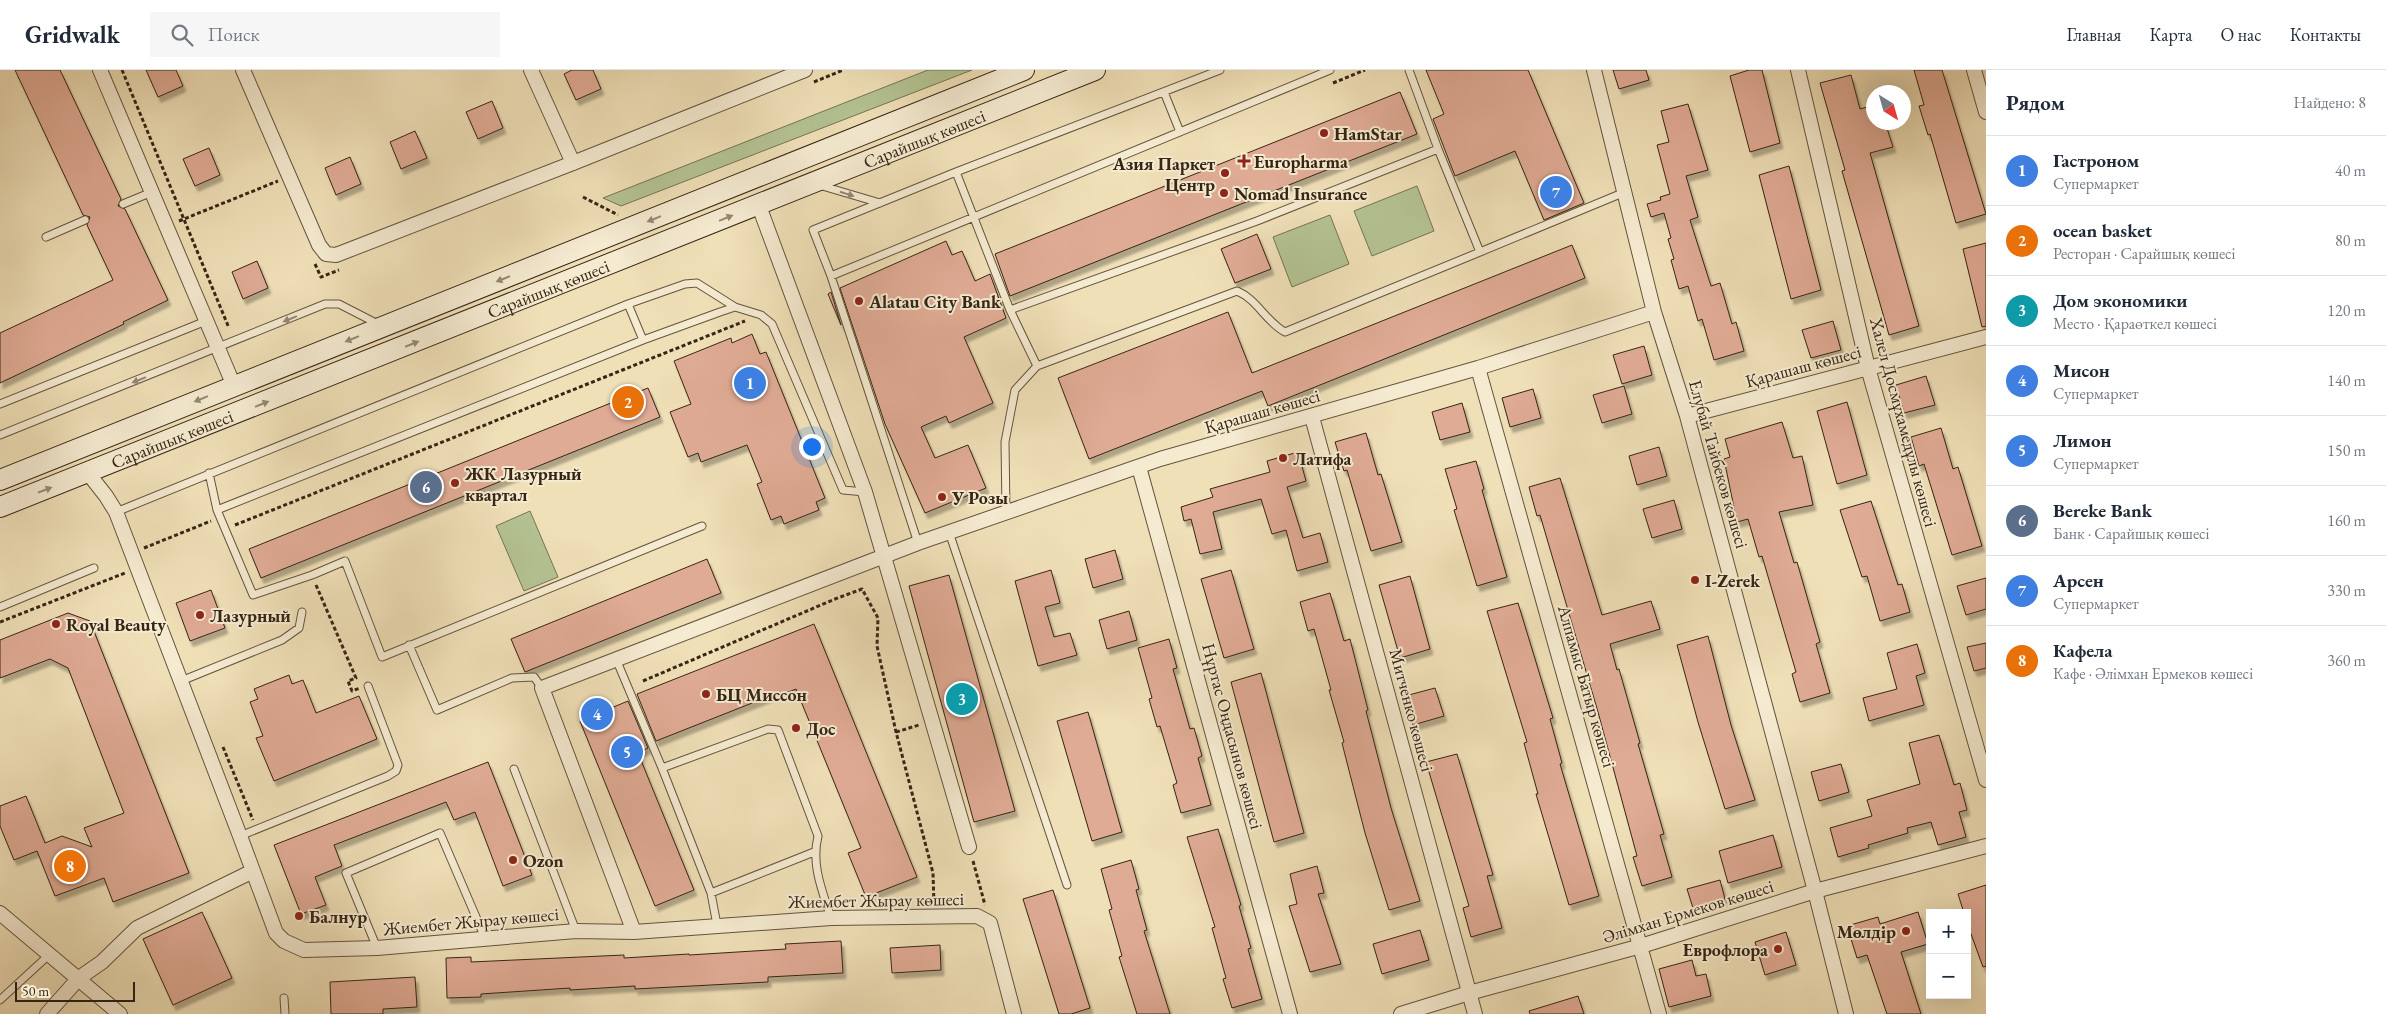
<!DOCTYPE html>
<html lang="ru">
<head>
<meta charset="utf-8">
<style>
	:root { --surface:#fff; --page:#f6f6f7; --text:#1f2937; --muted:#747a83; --line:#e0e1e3; --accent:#8f2418 }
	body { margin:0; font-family:"EB Garamond",serif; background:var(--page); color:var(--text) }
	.controls { position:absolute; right:15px; bottom:15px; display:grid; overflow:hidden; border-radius:0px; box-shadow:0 5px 20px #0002 }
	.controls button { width:45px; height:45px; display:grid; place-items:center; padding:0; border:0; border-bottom:1px solid var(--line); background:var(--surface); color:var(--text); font:25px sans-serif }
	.compass { position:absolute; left:1866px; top:15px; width:45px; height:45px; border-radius:50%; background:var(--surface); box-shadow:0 5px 20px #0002; rotate:143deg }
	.scale { position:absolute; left:15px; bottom:12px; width:120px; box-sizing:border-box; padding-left:5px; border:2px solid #362515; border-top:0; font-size:14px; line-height:18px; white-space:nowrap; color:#362515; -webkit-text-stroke:4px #f5ebd1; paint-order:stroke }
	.you { position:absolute; left:811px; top:376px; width:18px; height:18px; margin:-12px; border:4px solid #fff; border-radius:50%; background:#1a73e8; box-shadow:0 0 0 8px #1a73e833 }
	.badge { display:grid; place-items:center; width:32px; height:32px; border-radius:50%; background:var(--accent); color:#fff; font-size:16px; font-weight:700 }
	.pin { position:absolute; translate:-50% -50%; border:2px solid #fff; box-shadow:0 1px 5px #0006 }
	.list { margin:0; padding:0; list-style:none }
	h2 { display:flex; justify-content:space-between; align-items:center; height:65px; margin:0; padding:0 20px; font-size:21px }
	h2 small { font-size:16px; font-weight:400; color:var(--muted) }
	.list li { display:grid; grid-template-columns:32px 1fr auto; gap:15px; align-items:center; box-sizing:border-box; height:70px; padding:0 20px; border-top:1px solid var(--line) }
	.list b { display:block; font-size:19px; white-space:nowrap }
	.list p { margin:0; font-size:16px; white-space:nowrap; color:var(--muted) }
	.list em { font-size:16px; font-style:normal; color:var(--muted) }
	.icon { flex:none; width:28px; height:28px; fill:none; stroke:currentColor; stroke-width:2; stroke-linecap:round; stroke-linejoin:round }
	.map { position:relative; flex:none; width:1986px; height:944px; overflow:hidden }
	header { display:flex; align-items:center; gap:30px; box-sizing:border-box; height:70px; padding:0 25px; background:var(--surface); border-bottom:1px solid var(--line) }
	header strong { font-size:24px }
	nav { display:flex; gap:28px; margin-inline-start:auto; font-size:18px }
	.search { width:350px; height:45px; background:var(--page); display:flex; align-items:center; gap:12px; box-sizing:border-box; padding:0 18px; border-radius:0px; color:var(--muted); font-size:19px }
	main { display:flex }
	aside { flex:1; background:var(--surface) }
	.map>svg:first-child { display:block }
</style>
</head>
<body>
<header>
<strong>Gridwalk</strong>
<div class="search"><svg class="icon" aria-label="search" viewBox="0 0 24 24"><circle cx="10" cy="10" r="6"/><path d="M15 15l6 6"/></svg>Поиск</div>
<nav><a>Главная</a><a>Карта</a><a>О нас</a><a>Контакты</a></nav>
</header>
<main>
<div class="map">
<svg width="1986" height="944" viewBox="0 0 1986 944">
	<defs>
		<filter id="shadow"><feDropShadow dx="3" dy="5.5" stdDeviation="1" flood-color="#0004"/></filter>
	</defs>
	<rect width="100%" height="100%" fill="#f0e0b8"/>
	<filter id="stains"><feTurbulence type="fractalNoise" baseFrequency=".004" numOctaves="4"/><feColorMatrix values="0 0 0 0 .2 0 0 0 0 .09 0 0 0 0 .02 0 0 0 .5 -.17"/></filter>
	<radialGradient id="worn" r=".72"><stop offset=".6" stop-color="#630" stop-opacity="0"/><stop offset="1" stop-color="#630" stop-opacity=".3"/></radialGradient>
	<path fill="#b4c393" stroke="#757454" d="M928 0H972L621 136 603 128Z
		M1417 116 1434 161 1372 186 1354 141Z
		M1330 145 1349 194 1292 217 1273 167Z
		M530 441 558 507 524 521 496 456Z"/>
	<path fill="#e0ab95" stroke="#362515" filter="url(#shadow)" d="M15 0H60L121 129 118 136 125 139 168 230 123 252 124 254 0 313V263L113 210 87 155 90 147 83 145Z
		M146 0H176L183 16 158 27Z
		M572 0H593L601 19 576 30 564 4Z
		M1426 0H1528L1584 133 1544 150 1515 81 1455 106 1433 49 1444 44Z
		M1613 0H1646L1649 10 1619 19Z
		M1749 0H1762L1780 73 1750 82 1730 6Z
		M1914 0H1942L1986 144 1956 153 1930 64 1928 65 1919 36 1924 35Z
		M1851 5 1860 39 1874 35V52H1885L1893 77 1870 83 1919 256 1889 265 1842 101 1845 100 1820 13Z
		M1400 22 1417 64 1010 226 995 184Z
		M492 31 503 58 478 69 466 42Z
		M1688 34 1708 100 1686 106 1698 147 1690 150 1711 216 1720 213 1732 254 1736 252 1744 281 1714 290 1702 249 1698 251 1688 216 1679 219 1671 190 1674 189 1668 169 1671 168 1664 143 1651 147 1647 134 1661 130 1660 127 1670 124 1657 75 1669 72 1661 41Z
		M415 61 427 88 401 99 390 72Z
		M209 78 220 105 195 116 183 89Z
		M350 87 361 114 336 125 325 98Z
		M1789 96 1821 220 1791 229 1759 105Z
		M1257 164 1271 199 1235 213 1221 179Z
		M946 171 952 185 962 181 975 211 990 204 1006 248 964 267 993 333 949 353 946 346 921 357 935 388 968 375 986 418 925 443 885 354 840 218Z
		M1986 173V256L1982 257 1963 179Z
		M1572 175 1585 208 1268 336 1262 321 1089 389 1058 308 1228 242 1252 303Z
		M257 191 268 218 243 229 232 202Z
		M831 222 841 255 828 224Z
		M1833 251 1841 280 1811 288 1802 260Z
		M752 264 760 284 766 282 825 428 816 432 819 440 784 454 781 446 771 450 757 414 762 412 747 375 701 392 698 383 688 387 670 342 691 334 674 291 731 268 732 273Z
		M1644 276 1652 305 1622 314 1613 285Z
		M1926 306 1935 335 1904 343 1896 315Z
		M1624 316 1632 344 1602 353 1593 325Z
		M648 318 660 347 261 508 249 479Z
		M1533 319 1541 348 1510 357 1502 328Z
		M1847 332 1867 405 1837 414 1817 341Z
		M1462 333 1470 362 1440 370 1432 342Z
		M1782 352 1793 388 1802 386 1813 435 1779 442 1794 493 1797 492 1820 572 1816 574 1830 623 1800 632 1792 604 1796 602 1762 486 1759 487 1748 449 1737 452 1724 389 1730 387 1725 369Z
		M1941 358 1953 399 1958 397 1982 476 1952 485 1924 394 1919 396 1911 367Z
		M1366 363 1378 405 1381 404 1402 472 1371 481 1347 400 1344 401 1335 372Z
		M1659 377 1667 406 1637 415 1629 386Z
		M1298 382 1306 411 1287 417 1303 468 1320 463 1328 492 1297 501 1286 460 1272 464 1261 429 1213 442 1222 479 1200 484 1191 449 1184 451 1181 437 1213 427 1210 419 1270 402 1267 391Z
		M1476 391 1484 419 1482 420 1507 507 1477 516 1454 440 1457 439 1445 399Z
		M1560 408 1602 545 1651 531 1660 559 1610 574 1617 600 1619 599 1640 673 1638 674 1664 764 1660 765 1672 807 1642 816 1633 787 1637 786 1598 642 1540 445 1537 446 1529 417Z
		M1674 430 1682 459 1652 468 1643 439Z
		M1871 431 1898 515 1902 514 1910 542 1880 551 1867 506 1862 507 1840 440Z
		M1115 480 1123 509 1093 518 1085 489Z
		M707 489 721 523 525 602 511 569Z
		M1051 500 1060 533 1045 537 1054 567 1070 563 1077 585 1038 596 1015 511Z
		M1231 500 1254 579 1224 588 1201 509Z
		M949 505 1015 741 974 752 909 516Z
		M1410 506 1430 579 1400 588 1379 515Z
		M1986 508V539L1966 545 1957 516Z
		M211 520 225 558 190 571 176 533Z
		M1330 523 1344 571 1350 569 1368 640 1366 641 1391 738 1420 831 1389 840 1365 763 1342 673 1344 672 1329 620H1331L1314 559 1308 561 1300 532Z
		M1518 533 1553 648 1550 649 1562 693 1560 694 1599 826 1569 835 1536 724H1538L1524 673 1527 672 1487 541Z
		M1129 541 1137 570 1107 579 1099 550Z
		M68 543 90 551 189 803 113 832 104 808 55 826 37 781 14 790 0 756V736L26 726 45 773 62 766 92 777 84 758 124 743 68 598 50 589 0 608V570Z
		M814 554 917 807 866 827 848 783 861 778 796 619 781 625 780 622 656 671 637 624Z
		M1708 566 1731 655 1755 730 1725 739 1698 652 1677 575Z
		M1169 569 1177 598 1173 599 1190 659 1194 658 1202 686 1198 688 1211 735 1181 743 1173 715 1177 713 1160 656 1157 657 1149 629 1152 628 1138 578Z
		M1986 573V598L1974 601 1967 577Z
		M1917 574 1925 603 1916 606 1924 635 1869 651 1863 628 1897 619 1887 583Z
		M1261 603 1304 763 1274 772 1231 612Z
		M289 605 292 614 303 610 316 643 359 626 377 669 274 711 256 668 263 666 250 632 258 629 254 619Z
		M1435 618 1444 646 1413 655 1405 626Z
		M628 631 648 678 638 683 694 820 655 836 580 651Z
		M1088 642 1122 762 1092 771 1057 651Z
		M1939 665 1954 715 1960 713 1967 740 1959 742 1966 767 1938 775 1931 752 1907 758 1908 763 1868 775 1869 778 1838 787 1830 758 1872 746 1867 730 1920 714 1909 673Z
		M1457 684 1493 805 1487 806 1502 858 1471 867 1463 838 1469 836 1426 692Z
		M488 692 532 805 503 816 475 742 454 750 446 732 334 775 342 796 315 807 326 835 301 844 274 775Z
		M1841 694 1849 722 1819 731 1811 702Z
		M1218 759 1241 835 1239 836 1251 878 1248 879 1262 929 1232 938 1223 909 1226 908 1212 858 1215 857 1187 767Z
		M1773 765 1782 797 1728 813 1719 781Z
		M1131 790 1139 819 1136 820 1147 860 1144 861 1170 944H1137L1119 887 1122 886 1109 840 1112 839 1101 799Z
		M1317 796 1324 823 1318 824 1341 894 1310 902 1289 836 1297 834 1290 804Z
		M1720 810 1725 829 1693 838 1687 819Z
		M1986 815V896L1983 897 1967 853V843H1964L1958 824Z
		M1053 820 1090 938 1071 944H1059L1023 829Z
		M202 842 232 908 173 935 143 869Z
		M1918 842 1928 874 1901 882 1921 944H1887L1867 885 1857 888 1847 856 1878 847 1880 854Z
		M1420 860 1429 890 1382 904 1373 874Z
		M1786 862 1796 895 1765 905 1755 872Z
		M841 871 843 903 768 907V912L635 919V916L570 920V918L481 924V927L447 928 446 888 471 887V892L624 885V888L689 884V885L786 879 785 874Z
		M940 875 941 900 892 903 890 878Z
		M1692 890 1696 906 1706 904 1711 926 1669 937 1659 899Z
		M415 907 417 937 383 939V944H331L330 912Z
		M1578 926 1584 944H1530L1529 941Z"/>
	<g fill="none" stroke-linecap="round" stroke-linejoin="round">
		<defs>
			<path id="service" d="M1220 0 956 102 813 160 831 206 1330 0
				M1164 22 1180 62
				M956 102 1010 240 1037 296 1015 320 1005 372 1006 442
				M819 115 880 133
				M123 134 152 122
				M46 167 85 150
				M1480 182 1625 122
				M831 206 918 473
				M628 234 643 270
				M1010 240 1257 151 1438 79
				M1037 296 1237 221C1257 229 1266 252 1285 262L1480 182 1438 79 1409 0
				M0 334 206 251
				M0 365 325 234H339L378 254
				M209 403 217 440 253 525 312 505 345 491 382 587 702 456
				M217 440 643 270 720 242 735 237 761 245 772 254 843 420 865 422
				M116 442 628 234 685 214 697 213 735 237
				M949 462 1067 815
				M0 537 94 498
				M409 575 437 640 512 608 534 607 542 618
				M616 589 662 698
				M181 611 282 570 299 558 302 542
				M514 699 576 861
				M240 766 388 706 396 701 398 695 368 616
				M711 823 814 782
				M717 855 711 823 662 698 768 659 778 660 818 766C811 795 822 820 831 848
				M377 878 346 803 440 763 485 868
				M284 928 285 944
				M0 930 50 884"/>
			<path id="minor" d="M100 0 234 316
				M243 0 319 175 326 184 336 185 573 93 805 0
				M531 0 573 93
				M1594 0 1654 242 1687 346 1815 821 1846 944
				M1798 0 1868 298 1986 710
				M1974 0 1986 42
				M759 136 865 422 969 777
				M1478 298 1659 944
				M1687 346 1986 267
				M1312 347 1475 944
				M1139 397 1290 944
				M88 403 106 426 116 442 240 766 276 863 284 871 304 880 377 878 576 861 634 862 831 848 977 846 990 853 1014 944
				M0 843 120 944
				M634 862 542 618 918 473 1160 389 1478 298 1654 242
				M47 944 79 908 102 892 137 858 251 802
				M1401 944 1469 923 1641 876 1815 821 1986 776"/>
			<g id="secondary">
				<path d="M0 410 1024 0"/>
				<path id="s1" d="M0 437 1095 0"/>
			</g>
		</defs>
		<use href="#service" stroke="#64543e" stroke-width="9"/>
		<use href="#minor" stroke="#64543e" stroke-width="16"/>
		<use href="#secondary" stroke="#362515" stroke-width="22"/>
		<path stroke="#362515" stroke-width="3" stroke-dasharray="4 2.5" stroke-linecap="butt" d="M122 0 229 258
			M814 12 843 0
			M1333 13 1365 0
			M583 127 618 145
			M179 151 278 111
			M315 194 321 207 339 200
			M235 455 745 251
			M144 478 211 451
			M316 515 356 608 348 611 352 621 360 618
			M0 552 125 503
			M643 611 835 529 862 519 878 548 877 576 896 662 933 803 934 834
			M896 662 919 655
			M223 677 253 750
			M973 791 985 835"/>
		<use href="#service" stroke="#f5ebd1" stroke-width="7"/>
		<use href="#minor" stroke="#f5ebd1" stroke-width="14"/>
		<use href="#secondary" stroke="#f5ebd1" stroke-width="20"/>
	</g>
	<defs><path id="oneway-solid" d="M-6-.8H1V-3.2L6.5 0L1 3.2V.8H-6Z" transform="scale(1.25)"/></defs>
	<g fill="#968873">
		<use href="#oneway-solid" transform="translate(847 124) rotate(18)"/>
		<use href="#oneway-solid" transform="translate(726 148) rotate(-22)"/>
		<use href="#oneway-solid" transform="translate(654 149) rotate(158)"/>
		<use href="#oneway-solid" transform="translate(503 209) rotate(158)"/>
		<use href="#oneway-solid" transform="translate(290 249) rotate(158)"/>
		<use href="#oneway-solid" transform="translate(352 269) rotate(158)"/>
		<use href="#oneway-solid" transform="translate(412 274) rotate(-22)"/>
		<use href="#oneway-solid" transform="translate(139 310) rotate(158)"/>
		<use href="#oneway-solid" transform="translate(201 329) rotate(158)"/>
		<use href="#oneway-solid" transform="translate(262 334) rotate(-22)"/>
		<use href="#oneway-solid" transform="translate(45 420) rotate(-21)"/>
	</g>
	<g fill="#8f2418" stroke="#f5ebd1" stroke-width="2">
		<circle cx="1324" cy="63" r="5"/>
		<path d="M1241.5 83.5h5v5h5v5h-5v5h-5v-5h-5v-5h5z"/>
		<circle cx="1225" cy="103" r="5"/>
		<circle cx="1224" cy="123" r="5"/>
		<circle cx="859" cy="231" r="5"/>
		<circle cx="1283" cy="388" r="5"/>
		<circle cx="455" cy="413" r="5"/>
		<circle cx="942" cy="427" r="5"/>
		<circle cx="1695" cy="510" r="5"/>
		<circle cx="200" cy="545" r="5"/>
		<circle cx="56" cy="554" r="5"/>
		<circle cx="706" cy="624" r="5"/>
		<circle cx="796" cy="658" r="5"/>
		<circle cx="513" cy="790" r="5"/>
		<circle cx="299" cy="846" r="5"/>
		<circle cx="1906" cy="861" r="5"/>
		<circle cx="1778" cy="879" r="5"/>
	</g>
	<g text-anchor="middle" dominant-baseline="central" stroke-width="4" stroke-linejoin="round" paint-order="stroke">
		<g font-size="18" font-weight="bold" fill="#362515" stroke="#f5ebd1" text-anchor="start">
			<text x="1334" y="63">HamStar</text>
			<text x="1254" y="91">Europharma</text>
			<text x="1215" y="93" text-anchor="end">Азия Паркет<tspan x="1215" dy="21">Центр</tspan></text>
			<text x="1234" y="123">Nomad Insurance</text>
			<text x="869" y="231">Alatau City Bank</text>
			<text x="1293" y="388">Латифа</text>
			<text x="465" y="403">ЖК Лазурный<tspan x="465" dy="21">квартал</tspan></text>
			<text x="952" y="427">У Розы</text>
			<text x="1705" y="510">I-Zerek</text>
			<text x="210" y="545">Лазурный</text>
			<text x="66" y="554">Royal Beauty</text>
			<text x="716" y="624">БЦ Миссон</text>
			<text x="806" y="658">Дос</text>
			<text x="523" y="790">Ozon</text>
			<text x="309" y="846">Балнур</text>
			<text x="1896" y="861" text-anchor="end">Мөлдір</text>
			<text x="1768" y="879" text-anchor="end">Еврофлора</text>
		</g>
		<g font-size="18" fill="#362515" stroke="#f5ebd1">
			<text stroke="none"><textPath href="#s1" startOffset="995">Сарайшық көшесі</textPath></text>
			<text stroke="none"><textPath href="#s1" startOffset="590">Сарайшық көшесі</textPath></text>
			<text transform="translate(1803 296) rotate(-15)">Қарашаш көшесі</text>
			<text transform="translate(1262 341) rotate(-16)">Қарашаш көшесі</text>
			<text transform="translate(1904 352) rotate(75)">Халел Досмұхамедұлы көшесі</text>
			<text stroke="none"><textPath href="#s1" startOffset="185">Сарайшық көшесі</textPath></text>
			<text transform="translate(1719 394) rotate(74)">Елубай Тайбеков көшесі</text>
			<text transform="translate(1587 616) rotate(74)">Алпамыс Батыр көшесі</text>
			<text transform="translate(1412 640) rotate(75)">Митченко көшесі</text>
			<text transform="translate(1233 666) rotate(75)">Нұртас Оңдасынов көшесі</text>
			<text transform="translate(876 830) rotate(-1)">Жиембет Жырау көшесі</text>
			<text transform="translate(1688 841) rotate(-17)">Әлімхан Ермеков көшесі</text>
			<text transform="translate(471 851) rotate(-5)">Жиембет Жырау көшесі</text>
		</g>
	</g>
	<rect width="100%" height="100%" filter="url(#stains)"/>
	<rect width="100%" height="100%" fill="url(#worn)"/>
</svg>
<div class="controls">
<button>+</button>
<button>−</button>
</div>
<svg class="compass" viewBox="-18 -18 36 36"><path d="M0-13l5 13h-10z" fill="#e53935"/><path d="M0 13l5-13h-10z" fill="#747a83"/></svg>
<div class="scale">50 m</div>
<div class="you"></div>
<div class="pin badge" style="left:750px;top:313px;background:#3f7fe0">1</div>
<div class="pin badge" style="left:628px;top:332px;background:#e8710a">2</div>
<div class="pin badge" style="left:962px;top:629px;background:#0f9aa8">3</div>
<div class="pin badge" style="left:597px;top:644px;background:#3f7fe0">4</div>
<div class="pin badge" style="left:627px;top:682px;background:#3f7fe0">5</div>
<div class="pin badge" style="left:426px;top:417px;background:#5c6f8a">6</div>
<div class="pin badge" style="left:1556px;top:122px;background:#3f7fe0">7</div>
<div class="pin badge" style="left:70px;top:796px;background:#e8710a">8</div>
</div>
<aside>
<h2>Рядом<small>Найдено: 8</small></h2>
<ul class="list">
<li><span class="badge" style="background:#3f7fe0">1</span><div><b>Гастроном</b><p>Супермаркет</p></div><em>40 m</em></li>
<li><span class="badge" style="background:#e8710a">2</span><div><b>ocean basket</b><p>Ресторан · Сарайшық көшесі</p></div><em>80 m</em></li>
<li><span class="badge" style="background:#0f9aa8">3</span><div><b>Дом экономики</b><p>Место · Қараөткел көшесі</p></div><em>120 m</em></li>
<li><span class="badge" style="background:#3f7fe0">4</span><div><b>Мисон</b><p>Супермаркет</p></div><em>140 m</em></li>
<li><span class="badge" style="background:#3f7fe0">5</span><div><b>Лимон</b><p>Супермаркет</p></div><em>150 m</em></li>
<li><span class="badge" style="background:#5c6f8a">6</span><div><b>Bereke Bank</b><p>Банк · Сарайшық көшесі</p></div><em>160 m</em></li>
<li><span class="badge" style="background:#3f7fe0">7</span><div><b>Арсен</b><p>Супермаркет</p></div><em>330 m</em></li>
<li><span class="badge" style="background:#e8710a">8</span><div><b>Кафела</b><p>Кафе · Әлімхан Ермеков көшесі</p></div><em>360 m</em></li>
</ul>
</aside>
</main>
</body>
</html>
